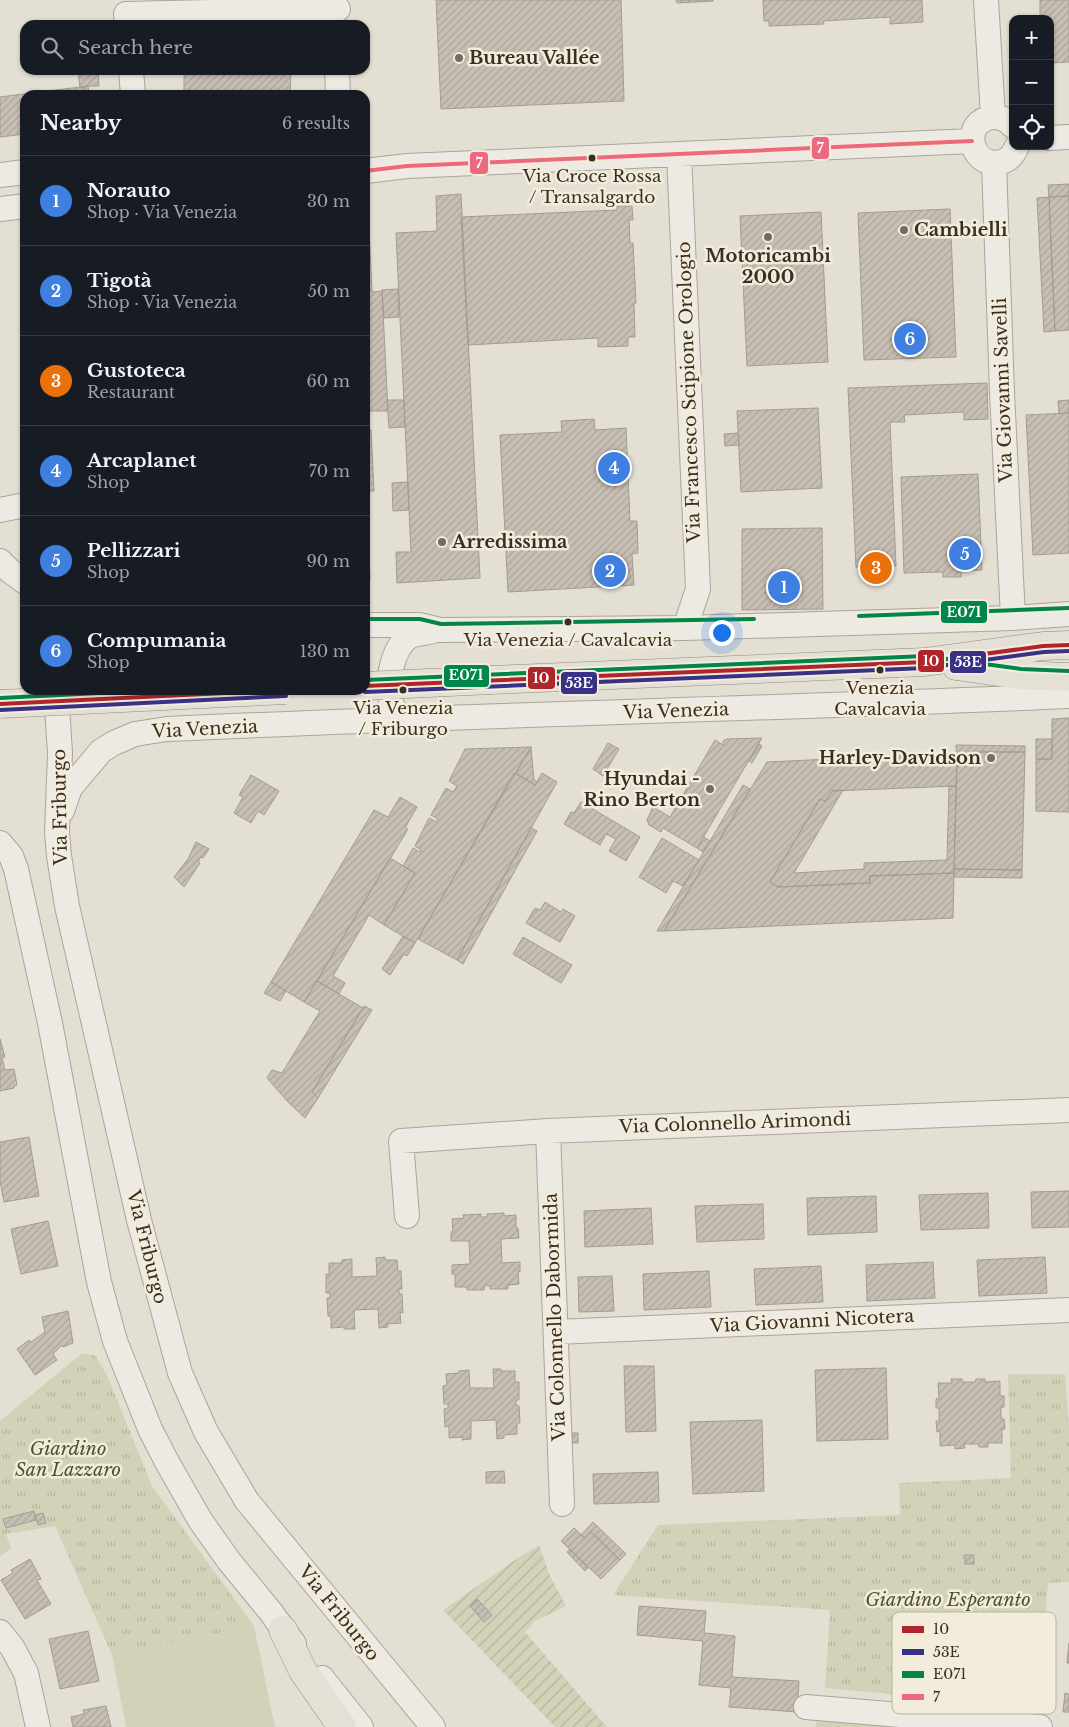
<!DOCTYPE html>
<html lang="en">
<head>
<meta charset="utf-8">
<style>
	:root { --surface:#171b24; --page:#242831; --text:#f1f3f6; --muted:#9ea1a6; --line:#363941; --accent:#d93025 }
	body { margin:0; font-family:"Libre Baskerville",serif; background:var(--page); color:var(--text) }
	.controls { position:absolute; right:15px; top:15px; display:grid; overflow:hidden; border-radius:10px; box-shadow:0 1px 4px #0004 }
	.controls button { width:45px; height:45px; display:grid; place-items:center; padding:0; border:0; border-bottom:1px solid var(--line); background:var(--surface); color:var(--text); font:25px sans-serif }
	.you { position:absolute; left:721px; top:632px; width:18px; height:18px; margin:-12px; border:4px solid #fff; border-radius:50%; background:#1a73e8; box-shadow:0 0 0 8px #1a73e833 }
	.badge { display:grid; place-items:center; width:32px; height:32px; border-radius:50%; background:var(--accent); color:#fff; font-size:16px; font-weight:700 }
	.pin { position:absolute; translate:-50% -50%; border:2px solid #fff; box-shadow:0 1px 5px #0006 }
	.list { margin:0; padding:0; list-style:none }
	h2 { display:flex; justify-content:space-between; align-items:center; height:65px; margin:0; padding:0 20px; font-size:21px }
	h2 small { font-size:16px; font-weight:400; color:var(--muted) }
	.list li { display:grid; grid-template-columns:32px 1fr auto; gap:15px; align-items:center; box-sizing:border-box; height:90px; padding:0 20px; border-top:1px solid var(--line) }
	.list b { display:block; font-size:19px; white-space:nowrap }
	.list p { margin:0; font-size:16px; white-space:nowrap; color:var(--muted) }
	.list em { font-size:16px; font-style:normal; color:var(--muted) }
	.icon { flex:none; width:28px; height:28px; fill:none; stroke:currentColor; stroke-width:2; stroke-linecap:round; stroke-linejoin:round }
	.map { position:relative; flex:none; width:1069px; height:1727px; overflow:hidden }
	.search { position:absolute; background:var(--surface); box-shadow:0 1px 4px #0004; left:20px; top:20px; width:350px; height:55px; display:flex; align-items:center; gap:12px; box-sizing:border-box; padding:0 18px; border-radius:15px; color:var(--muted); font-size:19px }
	.panel { position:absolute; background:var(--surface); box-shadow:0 1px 4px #0004; left:20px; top:90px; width:350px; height:605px; border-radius:15px }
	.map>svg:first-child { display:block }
</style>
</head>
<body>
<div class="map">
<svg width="1069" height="1727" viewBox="0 0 1069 1727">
	<defs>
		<pattern id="park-tufts" width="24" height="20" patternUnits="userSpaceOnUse" patternTransform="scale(1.25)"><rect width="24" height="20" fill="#d2d2b8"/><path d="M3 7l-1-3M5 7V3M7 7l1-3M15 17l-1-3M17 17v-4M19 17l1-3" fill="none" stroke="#b5b59e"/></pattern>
		<pattern id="garden-furrows" width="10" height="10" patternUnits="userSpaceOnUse" patternTransform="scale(1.25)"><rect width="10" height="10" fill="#d2d2b8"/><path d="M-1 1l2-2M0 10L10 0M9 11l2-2" fill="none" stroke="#b5b59e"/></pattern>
		<pattern id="building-hatch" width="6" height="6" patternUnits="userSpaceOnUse" patternTransform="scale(1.25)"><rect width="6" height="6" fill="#c8bfb4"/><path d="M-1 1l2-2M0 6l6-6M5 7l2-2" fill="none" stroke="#ada49a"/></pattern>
	</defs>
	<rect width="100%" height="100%" fill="#e4dfd3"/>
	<path fill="#d2d2b8" d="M254 1626 275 1727H126L112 1655Z"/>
	<path fill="url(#park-tufts)" d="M81 1354 95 1355 107 1375 152 1486 254 1626 112 1655 55 1526 6 1534 11 1548 0 1557V1421Z
		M1008 1374H1065L1069 1428V1582L1048 1583 1038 1707 825 1688 830 1610 613 1595 658 1525 900 1515 899 1483 1011 1478Z
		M817 1715 949 1727H816Z"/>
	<path fill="url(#garden-furrows)" d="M539 1545 550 1576 566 1606 535 1621 525 1632 607 1727H555L443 1610 515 1560Z"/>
	<path fill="url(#building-hatch)" stroke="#a49b92" d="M436 0H621L624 101 441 109Z
		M676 0H713V1L677 3Z
		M763 0H922L923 22 890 24V17L823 21 824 24 769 26V21H764Z
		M1040 0H1069V62L1050 63V19H1040Z
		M78 70H98L99 86H88L80 88Z
		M184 71H291L290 95H184Z
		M88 86 89 95H25V134L0 137V97Z
		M1069 184V196L1049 197 1048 185Z
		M461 194 480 578 397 583 396 552H411L396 233 437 231 436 196Z
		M1069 196V330L1055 331 1049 197Z
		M1049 197 1055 331 1044 332 1037 198Z
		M617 206H632L633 220H629L630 243H633L636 303H634L635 337H628V346L598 347V338L468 345 461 217 617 210Z
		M368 207 372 292 382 291 388 411H365V208Z
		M950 209 956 357 864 360 858 213Z
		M821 212 828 362 747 366 740 216Z
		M398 289 399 317 384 318 382 290Z
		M987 383 988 419 964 420V412L904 415 905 422H890L896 566H883V570L868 571V566L856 567 848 388Z
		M387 400H404L405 427 389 428Z
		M1069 400V413L1059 414 1058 401Z
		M818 408 822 488 741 492 737 411Z
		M1069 413V553L1033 555 1026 415Z
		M594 419 595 430 626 428 630 521H637L638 553 632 554 634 585 508 592 500 435 562 432 561 421Z
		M365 430H371L374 491H365Z
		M738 433 739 445 725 446 724 434Z
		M978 474 982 570 961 571V577H943V572L904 573 901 477Z
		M408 482 409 510 393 511 392 483Z
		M365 487 370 578H365Z
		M822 528 823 609 742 610V529Z
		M1069 718V812L1036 811V759H1052V719Z
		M762 738 697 848 663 828 661 832 649 825 647 820 653 807 670 817 715 740 723 745V741L727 739Z
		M1036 739H1052V759H1036Z
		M608 743 619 749 603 776 593 769Z
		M759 744 762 746 752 763 749 761Z
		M956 745 1025 746V752H969V766H957Z
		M531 747 415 943 384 925 415 873 403 866 413 848 420 852 421 850 415 846 429 818 437 822 438 819 431 815 446 788 453 792 457 786 449 781 465 749Z
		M531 747 534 780 537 782 535 785 516 773Z
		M969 752H1025L1022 870 954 869 957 766H969Z
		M957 753 956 786 832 791 825 801 820 799 770 882 778 887 870 883V876L954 873 953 918 664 931 767 762Z
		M514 773 535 785 542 773 557 782 457 960 418 939Z
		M251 775 279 791 264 815 258 811 251 823 234 813 243 797 239 795Z
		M743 785 750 789 664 931H657Z
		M949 786H956L954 873 870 876V883L778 887 770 882 820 799 825 801 832 791 843 790 794 873 864 869V863L947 860Z
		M400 797 417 807 405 828 408 829 304 1002 271 982 374 810 388 817Z
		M581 802 640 837 626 861 609 851 616 839 606 834 600 845 564 824 571 812 574 813Z
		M531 828 537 831 463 964 457 960Z
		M704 837 710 841 703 852 697 848Z
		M662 838 699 860 683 886 673 881 666 893 639 877Z
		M196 842 209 849 203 858 201 857 198 861 200 863 184 887 174 877 188 859Z
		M390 858 415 873 384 925 369 915 333 976 345 983 339 994 317 981Z
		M954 869 1022 870V878L954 877Z
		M545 902 561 912 563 909 575 916 560 942 526 923 535 908 540 910Z
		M403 936 415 943 407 956 404 954 390 975 382 969Z
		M523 937 572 965 561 983 513 954Z
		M317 981 363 1008 312 1092 318 1098 305 1118 288 1102 267 1078 272 1070 282 1073 320 1011 304 1002Z
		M271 982 286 991 280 1001 264 993Z
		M364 1006 372 1010 318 1098 312 1092Z
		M0 1039 5 1057 2 1058 5 1070 14 1069 17 1085 14 1086V1088L0 1091Z
		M29 1137 39 1196 4 1202 0 1181V1142Z
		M1069 1191V1227L1032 1228 1031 1192Z
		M988 1193 989 1228 921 1230 919 1195Z
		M876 1196 877 1232 808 1235 807 1198Z
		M763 1204 764 1239 697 1242 695 1206Z
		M651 1208 653 1244 585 1247 584 1211Z
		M504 1213V1216L516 1215V1228H518L519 1238 501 1239 502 1263 520 1262V1272L518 1271 519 1284 508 1285V1289H490V1286L485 1285 484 1290H467V1287H455V1274H452V1265L470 1264 469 1241H451V1232L453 1231 452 1219 464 1218 463 1215 481 1214V1217H487V1214Z
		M48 1221 58 1266 21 1274 11 1229Z
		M385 1257V1260H397L398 1271H401L402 1289H399V1294H402L403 1313 400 1312 401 1323 387 1324 388 1327 379 1328 378 1309 354 1310 355 1329H344V1327L331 1328V1316H328L327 1298H330V1293H326V1274H329V1263H342V1260L352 1259V1277L377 1276 376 1258Z
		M1045 1257 1047 1293 979 1296 977 1260Z
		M933 1262 935 1298 867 1301 866 1265Z
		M821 1266 823 1302 756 1305 754 1269Z
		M709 1271 711 1307 644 1310 643 1274Z
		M612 1276 614 1311 579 1312 578 1277Z
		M68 1311 73 1343 63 1347 62 1345 53 1354 57 1360 35 1375 17 1349 29 1340 31 1342 45 1332 42 1317Z
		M624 1366H654L656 1431 626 1432Z
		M886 1368 888 1439 817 1441 815 1370Z
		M493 1369H501V1371H515V1382H519V1400H516V1405L519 1406 520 1423H517V1434L504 1435V1438L497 1439 496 1420 471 1421V1439L462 1440 463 1437 449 1438V1426L445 1427 444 1409 448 1408V1404H444L443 1386 447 1385 446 1374 459 1373V1371L469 1370 470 1388H494Z
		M951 1379H962V1382H975L976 1379H985V1382L1000 1381V1396H1004V1407H1001V1419H1004L1005 1429H1002V1443H988V1447H979L978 1444H964L965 1448 955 1449V1445L940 1446V1431L937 1432 936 1421H939V1408H936V1399L939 1398 938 1383H952Z
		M762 1420 764 1491 693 1494 690 1422Z
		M572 1433H578V1443H572Z
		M504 1471 505 1483H486V1472Z
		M658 1472 659 1502 594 1504 593 1474Z
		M34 1511 36 1520 6 1528 3 1519Z
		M43 1513 46 1523 38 1525 35 1515Z
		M593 1522 626 1554 620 1560 591 1532 585 1538 581 1535Z
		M574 1528 585 1538 591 1532 620 1560 601 1579 561 1541Z
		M570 1549 588 1568 585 1571 567 1552Z
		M965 1555H974V1564H965Z
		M30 1559 41 1579 37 1580 51 1604 25 1619 1 1580 13 1573 11 1570Z
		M477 1599 492 1615 484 1622 470 1606Z
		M639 1606 706 1611 704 1633 735 1636 732 1677 799 1681 797 1712 729 1707 731 1688 699 1685 703 1641 637 1635Z
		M88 1631 99 1681 60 1689 49 1639Z
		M1069 1643V1663H1067Z
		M1065 1693 1069 1694V1712H1063Z
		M106 1706 111 1727H73L71 1717 84 1714 83 1710Z"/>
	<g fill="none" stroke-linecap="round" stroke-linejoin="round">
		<defs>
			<path id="minor" d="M986 0 993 117
				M127 25 126 14 338 9
				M131 70 133 95
				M337 70 338 95
				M1013 126C1006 119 998 115 988 118 960 127 973 169 1001 162 1009 160 1014 154 1017 146
				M1050 138 1069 137
				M679 154 698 589 685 628
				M994 163 1002 392 1013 618
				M365 171 407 166 972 141
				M0 175 25 172
				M0 209 25 206
				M0 510 25 505
				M0 561 10 571 25 582
				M365 625H419L440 630 685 628 1013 618 1069 614
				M56 690 60 753 57 832 59 856 67 906 139 1220 180 1373 206 1432 247 1501 433 1727
				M400 719C397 714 393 708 391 702 386 683 392 647 410 636 415 634 427 633 433 631
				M62 811 70 788 101 751 114 743 135 734 167 729C467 715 768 709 1069 696
				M0 843 11 856 16 869 50 1023 99 1282 115 1341 150 1429 167 1462 200 1520 229 1561 270 1611 294 1644
				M548 1131 562 1504
				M407 1216 401 1141 548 1131 1069 1110
				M556 1332 1069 1310
				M0 1632 12 1647 26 1673 38 1727
				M322 1678 361 1727
				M806 1707 1040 1727"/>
			<path id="major" d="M956 666 1020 675 1069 677
				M491 680 925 662 1043 646 1069 645
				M283 1630 303 1671 342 1727"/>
		</defs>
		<use href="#minor" stroke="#aaa49b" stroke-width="26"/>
		<use href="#major" stroke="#908a82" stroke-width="29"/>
		<use href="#minor" stroke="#edeae3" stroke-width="24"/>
		<use href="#major" stroke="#e4e0d6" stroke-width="28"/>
		<defs>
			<path id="major-bridge" d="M365 686 491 680
				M0 704 286 690"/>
		</defs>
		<use href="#major-bridge" stroke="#908a82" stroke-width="29" stroke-linecap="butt"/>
		<use href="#major-bridge" stroke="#e4e0d6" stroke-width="28"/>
		<defs>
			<path id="bus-1" d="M365 686 925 662 1043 646 1069 645
				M0 704 286 690"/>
			<path id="bus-2" d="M365 692 925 668 1044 652 1069 651
				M0 710 286 696"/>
			<path id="bus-3" d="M859 616 1069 608
				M365 619H420L441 624 754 619
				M365 680 925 656 1021 669 1069 671
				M0 698 158 690"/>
			<path id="bus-4" d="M365 171 407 166 972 141"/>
		</defs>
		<use href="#bus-1" stroke="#f3ecdb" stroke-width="8"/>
		<use href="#bus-2" stroke="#f3ecdb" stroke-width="8"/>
		<use href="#bus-3" stroke="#f3ecdb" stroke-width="8"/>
		<use href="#bus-4" stroke="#f3ecdb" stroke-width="8"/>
		<use href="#bus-1" stroke="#ae262b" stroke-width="4"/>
		<use href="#bus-2" stroke="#393185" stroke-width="4"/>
		<use href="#bus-3" stroke="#00854a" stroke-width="4"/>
		<use href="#bus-4" stroke="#ed6980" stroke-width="4"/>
	</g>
	<g fill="#756c61" stroke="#f3ecdb" stroke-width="2">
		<circle cx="459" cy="58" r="5"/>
		<circle cx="904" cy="230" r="5"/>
		<circle cx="768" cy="237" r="5"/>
		<circle cx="442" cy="542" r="5"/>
		<circle cx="991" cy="758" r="5"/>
		<circle cx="710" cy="789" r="5"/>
	</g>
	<g fill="#392e23" stroke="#f3ecdb" stroke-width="2">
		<circle cx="592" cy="158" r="4.5"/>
		<circle cx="568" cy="622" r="4.5"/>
		<circle cx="880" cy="670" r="4.5"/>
		<circle cx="403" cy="690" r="4.5"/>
	</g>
	<g text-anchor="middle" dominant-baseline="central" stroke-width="5" stroke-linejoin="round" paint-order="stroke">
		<g font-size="17" fill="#392e23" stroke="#f3ecdb">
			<text x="592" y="176">Via Croce Rossa<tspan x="592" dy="21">/ Transalgardo</tspan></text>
			<text x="568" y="640">Via Venezia / Cavalcavia</text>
			<text x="880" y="688">Venezia<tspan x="880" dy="21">Cavalcavia</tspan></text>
			<text x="403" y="708">Via Venezia<tspan x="403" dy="21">/ Friburgo</tspan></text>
		</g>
		<g font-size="18" font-weight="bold" fill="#392e23" stroke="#f3ecdb" text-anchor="start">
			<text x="469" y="58">Bureau Vallée</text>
			<text x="914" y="230">Cambielli</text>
			<text x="768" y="256" text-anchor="middle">Motoricambi<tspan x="768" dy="21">2000</tspan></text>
			<text x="452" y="542">Arredissima</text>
			<text x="981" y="758" text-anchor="end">Harley-Davidson</text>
			<text x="700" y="779" text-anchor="end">Hyundai -<tspan x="700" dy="21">Rino Berton</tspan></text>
		</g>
		<g font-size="18" fill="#392e23" stroke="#f3ecdb">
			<text transform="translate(1003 390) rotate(-92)">Via Giovanni Savelli</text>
			<text transform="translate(689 392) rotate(-92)">Via Francesco Scipione Orologio</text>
			<text transform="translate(676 711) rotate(-2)">Via Venezia</text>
			<text transform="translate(205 729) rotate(-3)">Via Venezia</text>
			<text transform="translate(60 807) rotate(-91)">Via Friburgo</text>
			<text transform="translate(735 1123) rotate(-2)">Via Colonnello Arimondi</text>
			<text transform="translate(147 1247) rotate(76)">Via Friburgo</text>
			<text transform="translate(555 1317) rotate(-92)">Via Colonnello Dabormida</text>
			<text transform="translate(812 1321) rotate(-3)">Via Giovanni Nicotera</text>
			<text transform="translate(339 1613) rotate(51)">Via Friburgo</text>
		</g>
		<g font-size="18" font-style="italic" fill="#49532c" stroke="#f3ecdb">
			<text x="68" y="1449">Giardino<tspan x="68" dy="21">San Lazzaro</tspan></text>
			<text x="948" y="1600">Giardino Esperanto</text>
		</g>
	</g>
	<rect x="892" y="1612" width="164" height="102" rx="8" fill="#f3ecdb" stroke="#bbb3a4" stroke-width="1"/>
	<rect x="902" y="1626" width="22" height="7" fill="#ae262b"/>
	<rect x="902" y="1649" width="22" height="6" fill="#393185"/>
	<rect x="902" y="1671" width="22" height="7" fill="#00854a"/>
	<rect x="902" y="1694" width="22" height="6" fill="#ed6980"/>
	<g font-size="14" fill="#392e23">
		<text x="933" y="1634">10</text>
		<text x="933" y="1657">53E</text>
		<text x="933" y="1679">E071</text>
		<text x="933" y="1702">7</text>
	</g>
	<g stroke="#f3ecdb" stroke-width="2">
		<rect x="811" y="136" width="19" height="24" rx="5" fill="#ed6980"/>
		<rect x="469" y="151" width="20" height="24" rx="5" fill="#ed6980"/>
		<rect x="940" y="600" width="48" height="24" rx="5" fill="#00854a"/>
		<rect x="917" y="649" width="28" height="24" rx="5" fill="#ae262b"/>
		<rect x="949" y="650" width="38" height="24" rx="5" fill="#393185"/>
		<rect x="443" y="664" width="47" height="24" rx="5" fill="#00854a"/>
		<rect x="527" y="666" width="29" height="24" rx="5" fill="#ae262b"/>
		<rect x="560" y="671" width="38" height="24" rx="5" fill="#393185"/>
	</g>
	<g font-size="14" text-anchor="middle" font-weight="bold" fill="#fff">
		<text x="820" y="153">7</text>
		<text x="479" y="168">7</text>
		<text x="964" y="617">E071</text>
		<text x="931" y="666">10</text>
		<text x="968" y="667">53E</text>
		<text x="466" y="680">E071</text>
		<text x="541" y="683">10</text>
		<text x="579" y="688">53E</text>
	</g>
</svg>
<div class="controls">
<button>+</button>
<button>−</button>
<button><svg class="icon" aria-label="locate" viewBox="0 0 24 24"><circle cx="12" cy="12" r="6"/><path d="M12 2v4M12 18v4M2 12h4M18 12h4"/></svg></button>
</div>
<div class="you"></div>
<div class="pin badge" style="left:784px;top:587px;background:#3f7fe0">1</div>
<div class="pin badge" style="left:610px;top:571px;background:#3f7fe0">2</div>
<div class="pin badge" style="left:876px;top:568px;background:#e8710a">3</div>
<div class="pin badge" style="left:614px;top:468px;background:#3f7fe0">4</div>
<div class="pin badge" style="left:965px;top:554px;background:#3f7fe0">5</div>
<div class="pin badge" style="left:910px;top:339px;background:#3f7fe0">6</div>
<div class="search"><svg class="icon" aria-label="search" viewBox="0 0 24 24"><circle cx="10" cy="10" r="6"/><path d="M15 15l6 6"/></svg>Search here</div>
<section class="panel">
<h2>Nearby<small>6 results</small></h2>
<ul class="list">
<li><span class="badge" style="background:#3f7fe0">1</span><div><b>Norauto</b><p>Shop · Via Venezia</p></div><em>30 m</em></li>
<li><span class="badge" style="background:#3f7fe0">2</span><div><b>Tigotà</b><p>Shop · Via Venezia</p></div><em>50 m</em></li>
<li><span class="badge" style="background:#e8710a">3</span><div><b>Gustoteca</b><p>Restaurant</p></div><em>60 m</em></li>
<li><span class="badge" style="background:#3f7fe0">4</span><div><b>Arcaplanet</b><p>Shop</p></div><em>70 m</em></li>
<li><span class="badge" style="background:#3f7fe0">5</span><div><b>Pellizzari</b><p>Shop</p></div><em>90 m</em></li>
<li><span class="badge" style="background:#3f7fe0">6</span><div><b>Compumania</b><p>Shop</p></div><em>130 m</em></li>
</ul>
</section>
</div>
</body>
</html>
